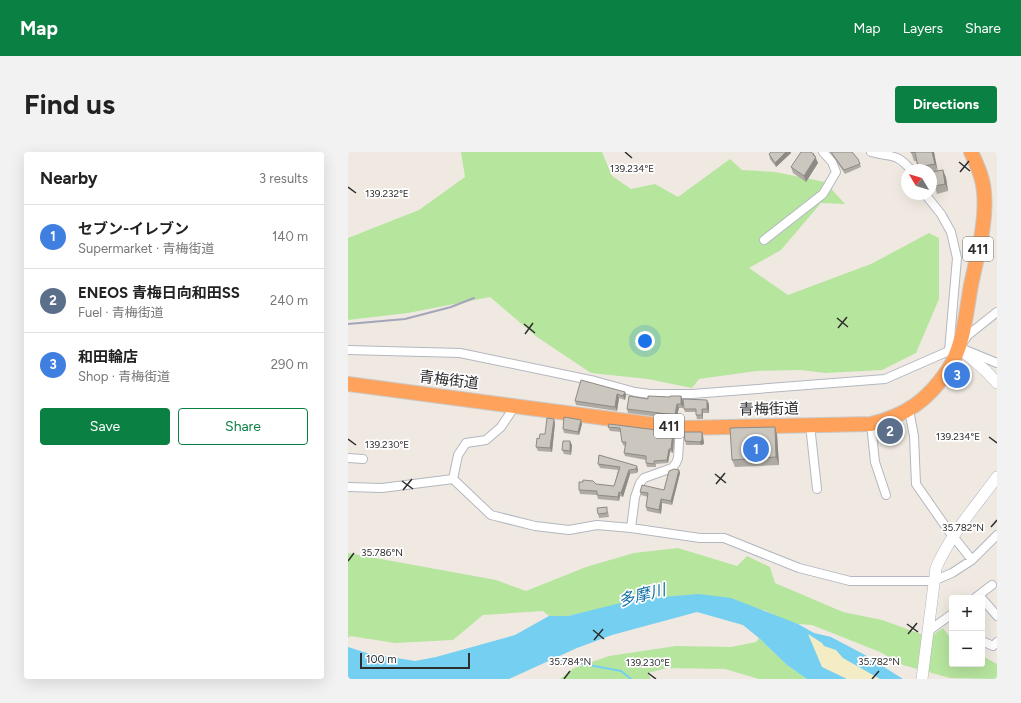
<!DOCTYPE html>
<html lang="en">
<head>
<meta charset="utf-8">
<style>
	:root { --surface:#fff; --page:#f2f2f2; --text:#222; --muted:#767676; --line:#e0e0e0; --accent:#0b8043 }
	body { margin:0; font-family:Figtree,"Noto Sans JP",sans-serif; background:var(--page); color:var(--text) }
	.controls { position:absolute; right:12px; bottom:12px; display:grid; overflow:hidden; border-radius:4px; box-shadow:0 4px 16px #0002 }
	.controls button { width:36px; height:36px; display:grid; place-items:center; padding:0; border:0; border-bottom:1px solid var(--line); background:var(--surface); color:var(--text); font:20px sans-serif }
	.compass { position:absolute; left:553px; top:12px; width:36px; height:36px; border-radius:50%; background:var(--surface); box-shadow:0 4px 16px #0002; rotate:308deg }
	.scale { position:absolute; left:12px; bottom:10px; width:110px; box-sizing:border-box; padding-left:4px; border:2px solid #2e2e2e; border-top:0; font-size:11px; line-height:14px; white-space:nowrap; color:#2e2e2e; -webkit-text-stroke:3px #fff; paint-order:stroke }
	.you { position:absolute; left:297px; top:189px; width:14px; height:14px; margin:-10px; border:3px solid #fff; border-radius:50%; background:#1a73e8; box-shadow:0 0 0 6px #1a73e833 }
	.badge { display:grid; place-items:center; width:26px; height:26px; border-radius:50%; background:var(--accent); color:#fff; font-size:13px; font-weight:700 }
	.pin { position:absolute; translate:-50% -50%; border:2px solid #fff; box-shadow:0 1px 4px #0006 }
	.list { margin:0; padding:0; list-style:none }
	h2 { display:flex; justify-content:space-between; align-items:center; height:52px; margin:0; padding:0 16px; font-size:17px }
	h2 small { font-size:13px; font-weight:400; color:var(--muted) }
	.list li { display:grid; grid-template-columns:26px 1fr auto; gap:12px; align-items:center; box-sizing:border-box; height:64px; padding:0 16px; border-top:1px solid var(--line) }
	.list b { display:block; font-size:15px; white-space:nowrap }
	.list p { margin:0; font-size:13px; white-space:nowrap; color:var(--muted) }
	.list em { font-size:13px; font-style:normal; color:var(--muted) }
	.actions { display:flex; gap:8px; padding:12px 16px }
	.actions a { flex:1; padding:9px 0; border:1px solid var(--accent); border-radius:4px; text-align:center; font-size:14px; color:var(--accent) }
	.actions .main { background:var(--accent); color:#fff }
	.map { position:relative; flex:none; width:649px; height:527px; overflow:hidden; border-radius:4px }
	header { display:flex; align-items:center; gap:24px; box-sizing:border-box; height:56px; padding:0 20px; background:var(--accent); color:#fff }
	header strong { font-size:19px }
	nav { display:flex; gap:22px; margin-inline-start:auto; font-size:14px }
	.intro { display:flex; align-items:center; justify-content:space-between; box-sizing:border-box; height:96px; padding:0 24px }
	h1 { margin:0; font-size:28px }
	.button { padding:10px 18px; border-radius:4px; background:var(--accent); color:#fff; font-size:14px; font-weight:700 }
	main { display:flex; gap:24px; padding:0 24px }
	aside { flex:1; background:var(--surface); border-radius:4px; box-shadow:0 4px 16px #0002 }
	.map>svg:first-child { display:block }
</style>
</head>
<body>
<header>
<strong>Map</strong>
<nav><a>Map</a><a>Layers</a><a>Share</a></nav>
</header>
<div class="intro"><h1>Find us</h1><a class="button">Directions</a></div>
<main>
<aside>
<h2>Nearby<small>3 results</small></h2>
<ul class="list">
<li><span class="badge" style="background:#3f7fe0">1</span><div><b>セブン-イレブン</b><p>Supermarket · 青梅街道</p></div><em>140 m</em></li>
<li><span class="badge" style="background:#5c6f8a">2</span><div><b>ENEOS 青梅日向和田SS</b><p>Fuel · 青梅街道</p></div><em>240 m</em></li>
<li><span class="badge" style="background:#3f7fe0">3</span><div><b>和田輪店</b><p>Shop · 青梅街道</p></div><em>290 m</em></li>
</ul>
<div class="actions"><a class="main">Save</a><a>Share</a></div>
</aside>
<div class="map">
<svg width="649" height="527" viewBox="0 0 649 527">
	<rect width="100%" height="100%" fill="#efe9e1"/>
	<path fill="#b6e59e" d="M113 0H254L264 24 283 37 307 32 330 45 382 7 394 18 427 20 477 30 497 52 473 51 433 98 401 116 440 143 523 112 581 81 591 86V147L568 201 534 218 477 221 453 218 408 219 351 227 344 236 300 227 243 221 189 185 142 145 60 161 0 168V86L71 58 117 25Z
		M330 396 389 414 399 404 422 415 427 431 495 460 534 468 584 486 585 483 595 476 604 488V512H634V504L649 512V527L602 526 555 513 532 500 464 473 450 472 434 467 416 458 258 456 220 464H201L195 459 135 463 105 488 47 491 2 484 0 486V401L148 428 178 439 238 415 286 401Z
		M411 486 439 513 459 527H411L377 517 319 516 300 521 303 527H212L226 516 261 504 328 494 383 495 408 490Z"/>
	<path fill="#f3ecc5" d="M459 482 474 491 476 494 488 498 495 506 532 527H499L474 516Z"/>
	<path fill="#75cff0" d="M351 442 383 446 450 472 466 481 483 485 517 503 555 527H532L495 506 488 498 476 494 474 491 460 482 474 515 499 527H459L439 513 411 486 395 473 349 460 264 483 229 496 161 527H0V495L19 501 67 509 88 505 167 483 201 464H220L289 447Z"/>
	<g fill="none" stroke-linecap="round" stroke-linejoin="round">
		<path stroke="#75cff0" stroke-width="2" d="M203 506 273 519 283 527"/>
		<defs>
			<path id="street" d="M523 0C543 6 548 0 563 18
				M577 42 593 62 603 80 609 106 601 199
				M416 88 475 42 488 20 484 10 475 0
				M615 190 620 183 649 160
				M0 198 112 201 247 229 287 240 302 242H344L537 227 610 195 649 211
				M167 254 153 275 138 288 118 291 110 303 105 327 143 363 187 374 221 378 249 373 283 376 352 386H376L451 416 502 429H585L604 421 624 408 649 383
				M561 258 566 284 568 332 600 378 624 408
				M523 272 527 310 538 343
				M462 273 469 337
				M0 306 15 307
				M0 335 34 336 105 327
				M283 376 287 345 292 331 296 326 324 316 328 311 330 306 332 276
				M631 443 649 464
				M627 446 644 433
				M579 480 604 462
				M634 489 645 494 649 490"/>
			<path id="secondary" d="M610 195 638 219 649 231
				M574 527 588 416C602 383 628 354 649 325"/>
			<path id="highway" d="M0 232 332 276 523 272C559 263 580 248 600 218 616 194 618 160 623 133 629 103 639 71 636 40 635 26 629 13 623 0"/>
		</defs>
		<use href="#street" stroke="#b4b7c1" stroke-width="10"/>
		<use href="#secondary" stroke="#b4b7c1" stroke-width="12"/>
		<use href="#highway" stroke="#c9c9c9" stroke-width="16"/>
		<use href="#street" stroke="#fff" stroke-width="8"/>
		<use href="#secondary" stroke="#fff" stroke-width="11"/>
		<use href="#highway" stroke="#ffa35c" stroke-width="14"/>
		<path stroke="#a3a6b8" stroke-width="2" d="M0 172 57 167 103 155 126 146"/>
	</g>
	<path fill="#afaba4" d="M423 0H443V1L428 15 422 7 421 2Z
		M482 0H504L510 7 513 15 497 22Z
		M563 0H586L589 19 595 18 598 26 600 39 589 42 587 34 584 21H583V18H571L568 9H566Z
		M467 5 470 11 458 30 445 21 443 15Z
		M277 240 278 243 277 248 271 246 269 259 228 253 227 249Z
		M335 248V256H331L328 267 280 261 279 257Z
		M361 252V261H355V267H349L348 263V260H337L336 257Z
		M233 268 234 272 231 283 216 281 215 277Z
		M547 269 551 282 537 287 535 283Z
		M207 271 204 300 190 299 188 295 191 287 197 282Z
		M261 272 326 284 325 301 322 300 320 311 308 312V315H299L298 311V308L277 304 276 301 277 294 275 293 274 290 273 280 262 279 260 275Z
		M354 280 355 284 356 292 353 293H338L337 289Z
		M429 282 431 313 387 315 384 308Z
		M224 293 223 303 216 302 214 298Z
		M251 303 290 318 289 321 282 322 275 345 272 344 271 349 250 347 249 343 232 342 231 338 235 330 248 332 266 334 270 318 252 316 250 312Z
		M331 318 332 321 324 353 314 351 313 362 299 359 298 355 300 345 293 343 292 340 316 338Z
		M260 359 261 365 251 366 250 362Z"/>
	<path fill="#8e8b86" d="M438 0H443V1L428 15 427 11Z
		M584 0H586L590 20 587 12Z
		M466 2 470 11 458 30 456 24Z
		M595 18 598 26 600 39 597 32Z
		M277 240 278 243 277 248 275 244Z
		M269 242 271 246 269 259 267 255Z
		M333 244 335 248V256L333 252Z
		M359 248 361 252V261L359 257Z
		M329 252 331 256 328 267 327 263Z
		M354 257 355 261V267L354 263Z
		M206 267 207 271 204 300 202 296Z
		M233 268 234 272 231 283 230 280Z
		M427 275 429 282 431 313 428 305Z
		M325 280 326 284 325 301 323 297Z
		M354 280 355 284 356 292 353 293 352 290Z
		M222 289 224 293 223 303 222 299Z
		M321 297 322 300 320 311 319 308Z
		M289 314 290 318 289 321 288 317Z
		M281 318 282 322 275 345 273 341Z
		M331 318 332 321 324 353 323 349Z
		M271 340 272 344 271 349 270 345Z
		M313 347 314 351 313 362 311 358Z"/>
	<path fill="#cbc7bf" stroke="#8e8b86" d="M423 0H438L427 11 421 2Z
		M453 0H462L466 2 465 3 468 5 456 24 443 15Z
		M483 0H504L510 7 512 12 496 18Z
		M563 0H584L587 12 570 15 567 0 563 1Z
		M595 18 597 32 587 34 584 20Z
		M233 228 277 240 275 244 269 242 267 255 227 249Z
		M281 244 300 247V244L322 245V244H333V252H329L327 263 279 257Z
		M335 247 359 248V257H354V263H348V257H336Z
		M216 265 233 268 230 280 215 277Z
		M199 266 206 267 202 296 188 295 189 286 191 287 192 282H197Z
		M547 269 549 278 535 283 533 274Z
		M261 272 325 280 323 297H321L319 308 306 309V312L298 311V304L276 301 278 290H274L272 276 260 275Z
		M427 275 428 305 384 308 382 276Z
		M336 280H354V288L352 290 337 289Z
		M215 289H222V299L214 298Z
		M251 303 289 314 288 317 281 318 273 341 271 340 270 345 249 343V339L231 338V330H235V328L245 329 248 332 266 334 272 315 250 312Z
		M326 317 331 318 323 349 313 347 311 358 298 355 300 341 292 340 294 333 316 338 321 319Z
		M259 355V361L250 362 249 356Z"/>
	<path fill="none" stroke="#2e2e2e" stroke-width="1.5" d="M277 0 284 6M611 10 622 19M612 20 621 9M0 35 8 41M489 166 500 175M176 172 187 181M490 176 499 165M177 182 185 171M641 285 649 291M0 287 8 293M367 322 378 331M54 329 65 337M368 332 377 321M55 338 64 327M643 375 649 368M0 409 6 401M559 472 570 480M245 478 256 487M560 482 569 471M246 488 255 477M300 521 308 527M216 527 222 519M524 527 531 519"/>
	<g text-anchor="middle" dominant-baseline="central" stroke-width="3.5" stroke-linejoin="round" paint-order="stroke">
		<g fill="#fff" stroke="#6d6d6d" stroke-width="1">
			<rect x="615" y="85" width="30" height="24" rx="3"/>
			<rect x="306" y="262" width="30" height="24" rx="3"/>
		</g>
		<g font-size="14" font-weight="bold" fill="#2e2e2e">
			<text x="630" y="97">411</text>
			<text x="321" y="274">411</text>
		</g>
		<g font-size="15" fill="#2e2e2e" stroke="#fff">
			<text transform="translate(101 228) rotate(7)">青梅街道</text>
			<text transform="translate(421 257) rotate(-1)">青梅街道</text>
		</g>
		<g font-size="16" font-style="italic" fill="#0d6fa3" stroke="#fff">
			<text transform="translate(294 443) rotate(-14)">多摩川</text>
		</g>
	</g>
	<g font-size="10" text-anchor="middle" fill="#2e2e2e" stroke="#fff" stroke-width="3.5" stroke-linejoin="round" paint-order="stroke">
		<text x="284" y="20">139.234°E</text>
		<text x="39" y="45">139.232°E</text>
		<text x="610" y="288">139.234°E</text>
		<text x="39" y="296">139.230°E</text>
		<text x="615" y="379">35.782°N</text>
		<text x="34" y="404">35.786°N</text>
		<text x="222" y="513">35.784°N</text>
		<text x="531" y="513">35.782°N</text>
		<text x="300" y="514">139.230°E</text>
	</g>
</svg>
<div class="controls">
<button>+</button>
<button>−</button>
</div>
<svg class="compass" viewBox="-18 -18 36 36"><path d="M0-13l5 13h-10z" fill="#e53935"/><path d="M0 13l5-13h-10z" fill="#767676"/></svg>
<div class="scale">100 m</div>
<div class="you"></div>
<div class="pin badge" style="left:408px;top:297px;background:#3f7fe0">1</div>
<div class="pin badge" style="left:542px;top:279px;background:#5c6f8a">2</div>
<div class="pin badge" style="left:609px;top:223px;background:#3f7fe0">3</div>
</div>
</main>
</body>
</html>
